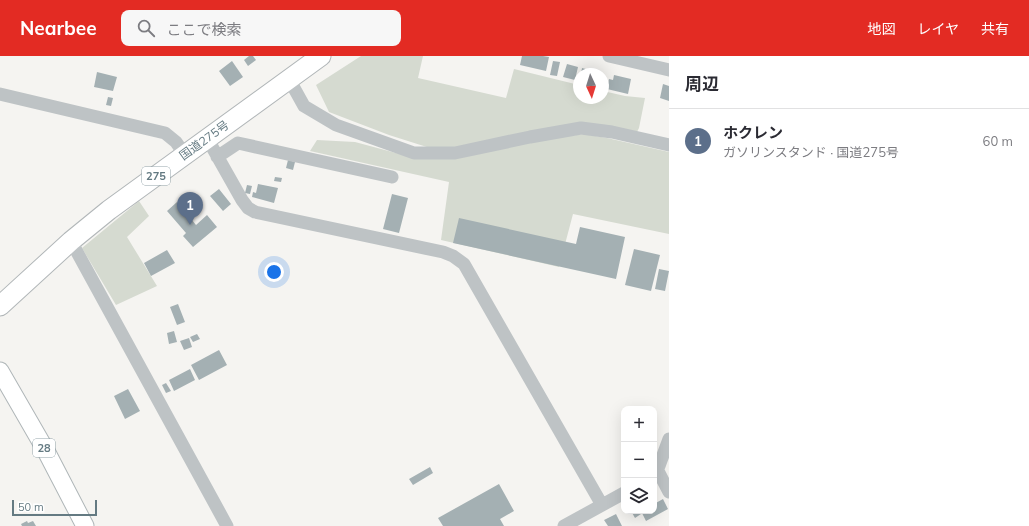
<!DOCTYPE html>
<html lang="ja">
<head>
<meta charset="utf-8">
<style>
	:root { --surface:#fff; --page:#f7f7f7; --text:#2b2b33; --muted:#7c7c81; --line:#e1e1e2; --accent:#e32b23 }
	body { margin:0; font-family:Mulish,"Noto Sans JP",sans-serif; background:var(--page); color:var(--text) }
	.controls { position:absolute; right:12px; bottom:12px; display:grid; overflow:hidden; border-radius:8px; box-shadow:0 4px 16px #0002 }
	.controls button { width:36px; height:36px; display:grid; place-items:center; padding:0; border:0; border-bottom:1px solid var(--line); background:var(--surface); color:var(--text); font:20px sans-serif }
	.compass { position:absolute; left:573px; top:12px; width:36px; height:36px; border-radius:50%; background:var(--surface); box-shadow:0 4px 16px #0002; rotate:176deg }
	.scale { position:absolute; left:12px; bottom:10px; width:85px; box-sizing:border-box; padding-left:4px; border:2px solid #647a82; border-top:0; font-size:11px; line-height:14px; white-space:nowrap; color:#647a82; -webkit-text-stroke:3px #fff; paint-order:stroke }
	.you { position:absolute; left:274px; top:216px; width:14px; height:14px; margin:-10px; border:3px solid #fff; border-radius:50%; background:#1a73e8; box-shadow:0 0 0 6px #1a73e833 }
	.badge { display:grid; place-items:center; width:26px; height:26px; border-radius:50%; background:var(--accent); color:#fff; font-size:13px; font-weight:700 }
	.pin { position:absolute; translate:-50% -33px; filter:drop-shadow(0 1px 2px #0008) }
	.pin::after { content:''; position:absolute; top:21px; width:14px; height:12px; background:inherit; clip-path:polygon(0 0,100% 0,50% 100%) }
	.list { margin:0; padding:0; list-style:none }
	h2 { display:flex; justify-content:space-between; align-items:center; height:52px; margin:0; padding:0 16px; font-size:17px }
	h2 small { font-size:13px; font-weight:400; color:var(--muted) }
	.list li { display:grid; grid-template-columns:26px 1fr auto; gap:12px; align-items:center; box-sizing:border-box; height:64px; padding:0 16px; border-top:1px solid var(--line) }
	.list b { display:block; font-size:15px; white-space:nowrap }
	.list p { margin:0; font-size:13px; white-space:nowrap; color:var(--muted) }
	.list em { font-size:13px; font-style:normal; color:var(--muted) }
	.icon { flex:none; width:22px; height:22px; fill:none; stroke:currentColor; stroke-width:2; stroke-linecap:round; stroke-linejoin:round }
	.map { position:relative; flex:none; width:669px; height:470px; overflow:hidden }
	header { display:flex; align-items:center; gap:24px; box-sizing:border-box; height:56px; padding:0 20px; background:var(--accent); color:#fff }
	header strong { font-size:19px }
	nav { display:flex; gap:22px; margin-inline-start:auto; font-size:14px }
	.search { width:280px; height:36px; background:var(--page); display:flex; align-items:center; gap:10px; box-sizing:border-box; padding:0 14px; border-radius:8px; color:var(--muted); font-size:15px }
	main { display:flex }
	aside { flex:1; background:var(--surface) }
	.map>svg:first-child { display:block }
</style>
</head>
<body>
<header>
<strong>Nearbee</strong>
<div class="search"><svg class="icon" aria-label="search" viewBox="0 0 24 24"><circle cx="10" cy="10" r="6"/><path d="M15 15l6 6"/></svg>ここで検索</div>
<nav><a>地図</a><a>レイヤ</a><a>共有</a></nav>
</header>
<main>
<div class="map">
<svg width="669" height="470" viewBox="0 0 669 470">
	<rect width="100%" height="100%" fill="#f5f4f1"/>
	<path fill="#d5dad0" d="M361 0H423L418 22 506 42 514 13 579 29V42H603V35L625 40 645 42 639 72 637 76 594 70 460 91 430 92 389 79 329 56 316 29Z
		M584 78 607 82 669 96V178L573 158 559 211 441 184 449 126 310 95 317 84 355 86 411 101Z
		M139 145 149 160 127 181 157 230 116 249 82 192Z"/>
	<path fill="#a4b0b3" d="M249 0H253L256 4 248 10 244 4Z
		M522 0H543L549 1 546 15 520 9Z
		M232 5 243 21 230 30 219 15Z
		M553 5 560 6 557 20 550 19Z
		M567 8 578 11 575 24 563 21Z
		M582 12 589 14 587 18H581Z
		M97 16 117 21 113 35 94 31Z
		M614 19 631 23 628 38 607 33 609 23 613 24Z
		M603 23 608 24 606 31 603 30Z
		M663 28 669 30V45L660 42Z
		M108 41 113 42 111 50 106 49Z
		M288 104 295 106 293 114 286 112Z
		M275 121 282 122 281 126 274 125Z
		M258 128 278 132 274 147 252 141 253 136 256 137Z
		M247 129 252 130 250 138 245 137Z
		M219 133 231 148 223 155 210 140Z
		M392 138 408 142 399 177 383 173Z
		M177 146 196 169 207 159 217 171 193 191 183 180 186 177 167 155Z
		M459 162 576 188 580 171 625 181 616 223 453 187Z
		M634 193 660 199 651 235 625 229Z
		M167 194 175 207 151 220 144 207Z
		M659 213 669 215 665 235 655 233Z
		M178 248 185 266 177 269 170 251Z
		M174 275 177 286 169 288 167 277Z
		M197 278 200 283 193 286 190 281Z
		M189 282 192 291 184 294 180 285Z
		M219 294 227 309 199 324 191 309Z
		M190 313 195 324 174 335 169 324Z
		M166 327 171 335 166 337 162 329Z
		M128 333 140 355 125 363 114 340Z
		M430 411 433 417 413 429 409 423Z
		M499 428 514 455 500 463 504 470H443L438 462Z
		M663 443 668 453 646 465 641 455H654V448Z
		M631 455H640L641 458 635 462Z
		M616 458 622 470H608L604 464Z
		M27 465 28 467 33 465 36 470H22L21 468Z"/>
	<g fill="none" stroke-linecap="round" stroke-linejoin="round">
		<defs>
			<path id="major" d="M0 315 45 393 85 470"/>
			<path id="highway" d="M0 250 71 185 109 154 321 0"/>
		</defs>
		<use href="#major" stroke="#afb6b8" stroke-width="19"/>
		<use href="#highway" stroke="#b1b6b8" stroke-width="21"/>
		<path stroke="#bec3c5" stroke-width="13" d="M609 0 669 14
			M289 23 304 50 336 69 414 97H455L530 81 581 72 612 76 669 89
			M0 38 165 77 176 86 185 99
			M207 82 242 144 248 152 255 156 443 196 453 200 464 208 602 449
			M217 101 238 87 392 121
			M71 185 227 470
			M657 413 669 436
			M654 415 659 410 669 383
			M564 470 624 437"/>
		<use href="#major" stroke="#fff" stroke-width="17"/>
		<use href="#highway" stroke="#fff" stroke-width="19"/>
	</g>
	<g text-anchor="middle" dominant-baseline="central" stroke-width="4" stroke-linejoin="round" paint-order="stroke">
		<g fill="#fff" stroke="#92a2a8" stroke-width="1">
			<rect x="142" y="111" width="28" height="18" rx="3"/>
			<rect x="33" y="383" width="22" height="18" rx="3"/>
		</g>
		<g font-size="11" font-weight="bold" fill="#647a82">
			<text x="156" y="120">275</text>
			<text x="44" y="392">28</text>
		</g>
		<g font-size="12" fill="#647a82" stroke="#fff">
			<text transform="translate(204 84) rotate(-36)">国道275号</text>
		</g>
	</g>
</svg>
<div class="controls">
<button>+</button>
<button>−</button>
<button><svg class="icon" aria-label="layers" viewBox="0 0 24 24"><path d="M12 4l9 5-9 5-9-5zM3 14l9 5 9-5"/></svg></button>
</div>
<svg class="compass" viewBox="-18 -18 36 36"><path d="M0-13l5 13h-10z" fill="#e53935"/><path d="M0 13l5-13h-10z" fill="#7c7c81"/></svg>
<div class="scale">50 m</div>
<div class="you"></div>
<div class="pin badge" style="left:190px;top:169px;background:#5c6f8a">1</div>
</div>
<aside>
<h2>周辺<small></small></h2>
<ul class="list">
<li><span class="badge" style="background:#5c6f8a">1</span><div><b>ホクレン</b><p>ガソリンスタンド · 国道275号</p></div><em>60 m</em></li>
</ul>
</aside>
</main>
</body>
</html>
